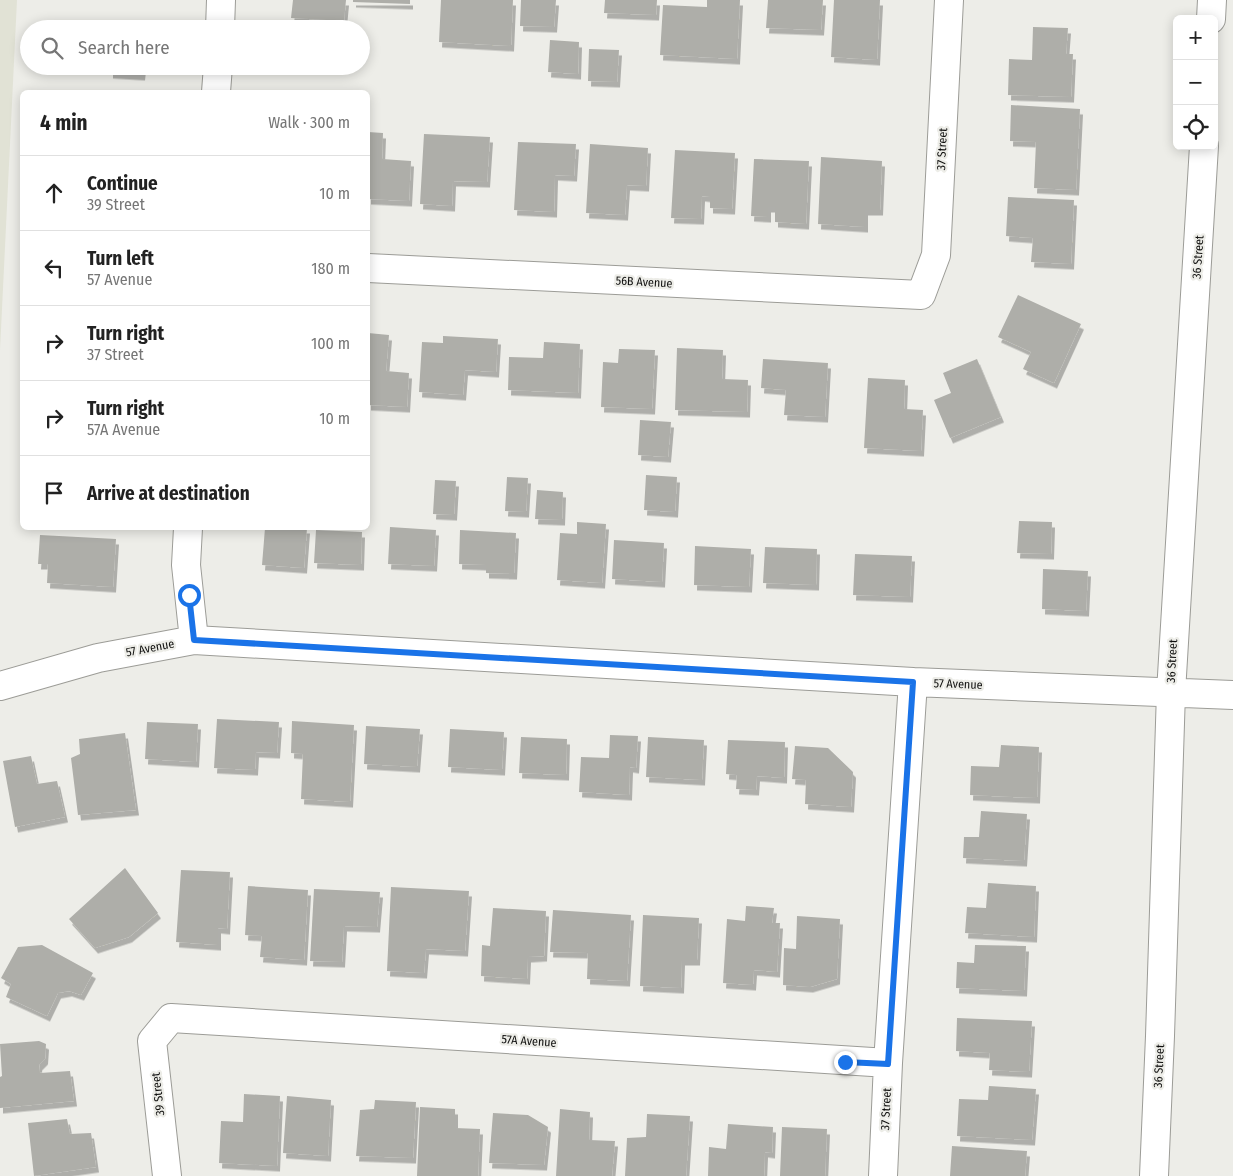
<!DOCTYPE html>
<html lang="en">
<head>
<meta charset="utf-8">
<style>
	:root { --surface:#fff; --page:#f2f2f2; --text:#222; --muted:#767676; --line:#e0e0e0 }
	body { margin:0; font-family:"Fira Sans Condensed",sans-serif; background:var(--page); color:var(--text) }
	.controls { position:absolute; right:15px; top:15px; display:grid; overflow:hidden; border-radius:8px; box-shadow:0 2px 12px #0003 }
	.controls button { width:45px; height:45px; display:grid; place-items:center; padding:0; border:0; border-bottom:1px solid var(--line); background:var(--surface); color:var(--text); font:25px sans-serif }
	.stop { position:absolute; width:15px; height:15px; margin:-11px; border:4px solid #1a73e8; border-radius:50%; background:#fff }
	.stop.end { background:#1a73e8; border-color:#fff; box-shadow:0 1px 5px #0008 }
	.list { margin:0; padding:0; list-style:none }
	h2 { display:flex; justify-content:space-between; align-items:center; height:65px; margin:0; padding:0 20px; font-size:21px }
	h2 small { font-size:16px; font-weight:400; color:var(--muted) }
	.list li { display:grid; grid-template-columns:32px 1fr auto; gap:15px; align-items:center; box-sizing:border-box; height:75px; padding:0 20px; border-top:1px solid var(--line) }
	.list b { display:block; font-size:19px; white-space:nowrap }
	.list p { margin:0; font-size:16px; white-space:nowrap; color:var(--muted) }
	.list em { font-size:16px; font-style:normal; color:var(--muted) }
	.icon { flex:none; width:28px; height:28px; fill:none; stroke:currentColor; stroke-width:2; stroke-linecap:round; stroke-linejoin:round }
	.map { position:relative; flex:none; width:1233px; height:1176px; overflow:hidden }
	.search { position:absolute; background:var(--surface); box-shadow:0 2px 12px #0003; left:20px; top:20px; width:350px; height:55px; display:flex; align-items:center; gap:12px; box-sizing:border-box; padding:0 18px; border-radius:28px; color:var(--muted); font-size:19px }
	.panel { position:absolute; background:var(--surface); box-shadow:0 2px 12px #0003; left:20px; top:90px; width:350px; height:440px; border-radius:8px }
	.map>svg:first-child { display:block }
</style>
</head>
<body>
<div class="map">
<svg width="1233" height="1176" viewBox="0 0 1233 1176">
	<defs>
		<filter id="shadow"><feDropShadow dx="3" dy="5.5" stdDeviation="0" flood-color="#0004"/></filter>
	</defs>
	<rect width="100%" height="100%" fill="#edede8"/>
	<path fill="#e1e2d5" d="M0 0H17L0 350Z"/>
	<path fill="#aeaea9" filter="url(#shadow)" d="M293 0H346L344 21 291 18Z
		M353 0H410V4L353 2Z
		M441 0H513L511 46 439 42Z
		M521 0H556L554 27 520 26Z
		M605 0H657L656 15 604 13Z
		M707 0H740L737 59 660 55 663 5 707 7Z
		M768 0H823L821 30 766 28Z
		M834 0H880L877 60 831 57Z
		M112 23 145 25V29H112Z
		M1033 27 1068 28 1066 54H1073L1071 97 1008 95 1009 59 1032 60Z
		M550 40 579 42 578 74 548 72Z
		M589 49 619 50 617 82 588 81Z
		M110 66H143L142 75 110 73Z
		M1011 105 1080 109 1076 190 1034 188 1036 142 1010 141Z
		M368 132 383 133 382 159 411 161 409 201 368 199Z
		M424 134 490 137 487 182 453 181 452 206 420 204Z
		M518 142 576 144 574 176 555 175 554 212 514 210Z
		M590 144 648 148 646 186 627 185 625 215 586 213Z
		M675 150 735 153 732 209 710 208V197L702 196 701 219 671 218Z
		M821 157 882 161 880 210H865V227L818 224Z
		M754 159 809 161 806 224 775 222V207H768V217L751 216Z
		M1008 197 1074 200 1071 264 1031 262 1033 238 1006 236Z
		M1018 295 1081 324 1054 383 1023 369 1031 352 998 337Z
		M368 333 389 335 386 371 409 373 407 407 368 405Z
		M443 336 498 339 496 372 465 370 463 395 419 392 422 342 443 343Z
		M544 342 580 344 578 393 508 390 509 357 543 358Z
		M677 348 723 350 722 379 748 380 747 412 675 410Z
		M619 349 655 350 652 409 601 407 603 362 618 363Z
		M763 359 828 363 825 417 784 415 786 390 761 388Z
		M977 359 1001 417 950 438 934 400 951 393 943 373Z
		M868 378 905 380 904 409 923 410 921 451 864 448Z
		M640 420 671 422 668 457 638 455Z
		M646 475 677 477 675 512 644 510Z
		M507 477 528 478 526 512 505 511Z
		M435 480 456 481 454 515 433 514Z
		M537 490 563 492 562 520 535 519Z
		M1019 521 1052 522 1051 554 1017 553Z
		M577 522 606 524 602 583 557 580 560 533 577 534Z
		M390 527 436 530 434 566 388 564Z
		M265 528H307L304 568 262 565Z
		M316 530 362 532 361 565 314 563Z
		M460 530 516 533 514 574 486 573V565L459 564Z
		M40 535 116 539 113 587 47 583 48 564H38Z
		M614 540 664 543 662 582 612 579Z
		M695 546 751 549 749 587 694 585Z
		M765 547 817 549 816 585 763 583Z
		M855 554 912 556 910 597 853 595Z
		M1043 569 1088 571 1086 611 1042 609Z
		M217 719 279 722 277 753 256 752 255 770 214 768Z
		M292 721 354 725 350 802 301 799 303 754 291 753Z
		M147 722 198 724 196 762 145 759Z
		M366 726 420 729 417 767 364 764Z
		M450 729 504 732 502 770 448 767Z
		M125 733 136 810 78 815 71 758 80 754 79 739Z
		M610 735 638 736 636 768 630 767 629 795 579 792 581 757 609 758Z
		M521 737 567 739 566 775 519 773Z
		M648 737 704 740 702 780 646 777Z
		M728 740 785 742 784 778 757 776 756 790 736 789 737 775 726 774Z
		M1001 745 1039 747 1037 798 970 795 971 766 999 767Z
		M795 746 828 748 853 772 851 807 805 804 806 780 792 779Z
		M31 756 37 784 57 781 65 817 15 827 3 761Z
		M981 811 1027 814 1024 861 963 858 964 837H979Z
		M125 868 158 913 129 937 95 948 69 919Z
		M181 870 230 872 227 929 218 928V945L176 942Z
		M988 883 1036 886 1034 937 965 933 967 907 986 908Z
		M248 886 308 890 304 960 260 957 262 936 245 935Z
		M391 887 469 891 465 951 426 949 424 973 387 971Z
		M314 889 380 892 377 927 344 926 342 962 310 961Z
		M746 906 774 908 772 923H780L777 972 754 970 753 985 723 983 727 919 745 921Z
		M493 908 546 911 544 956 528 957 527 979 481 976 482 945 490 946Z
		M553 910 631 915 627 981 587 979 588 953 550 952Z
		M643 915 699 918 697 960H682L681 988 640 986Z
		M797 916 840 919 837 979 810 987 783 985 784 948 796 949Z
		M42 945 93 973 81 995 69 991 58 993 47 1016 6 997 11 984 1 978 18 947Z
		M975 945 1026 946 1024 991 956 988 957 962 974 963Z
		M957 1018 1032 1021 1029 1072 989 1070 990 1053 956 1051Z
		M39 1041 46 1044 45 1059 39 1065 40 1073 70 1071 74 1101 0 1108V1077L2 1076 0 1044Z
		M989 1086 1036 1089 1032 1140 957 1136 959 1099 988 1100Z
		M244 1094 280 1096 277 1166 219 1163 221 1121 243 1122Z
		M287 1096 331 1100 328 1156 283 1153Z
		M375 1100 416 1102 413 1158 356 1156 360 1110 374 1109Z
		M420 1107 455 1109V1128L480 1129 478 1176H417Z
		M560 1109 590 1112 589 1140 615 1141 612 1176H556Z
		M493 1113 528 1115 548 1127 544 1165 489 1163Z
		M647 1114 690 1116 686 1176H625L627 1138 646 1137Z
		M67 1119 70 1134 91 1133 96 1167 34 1176 28 1123Z
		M728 1124 773 1127 772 1153 765 1152 764 1176H708L709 1147 726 1149Z
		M782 1127 827 1129 825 1176H780Z
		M952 1146 1027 1151 1025 1176H950Z"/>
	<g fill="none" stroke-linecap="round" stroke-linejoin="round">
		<defs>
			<path id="minor" d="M1211 19 1212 0
				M220 29 221 0
				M216 92 218 66
				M368 268 921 295 936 255 949 0
				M188 528 186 565 194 640
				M0 686 98 658 194 640 913 682 1233 695
				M167 1176 152 1041 171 1018 888 1063
				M883 1176 888 1063 913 682
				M1154 1176 1160 1036 1171 692 1204 146"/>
		</defs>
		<use href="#minor" stroke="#9c9c97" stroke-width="30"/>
		<use href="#minor" stroke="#fff" stroke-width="28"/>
	</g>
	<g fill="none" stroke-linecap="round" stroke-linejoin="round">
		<path stroke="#1a73e8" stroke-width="6" d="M189 595 194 640 913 682 888 1064 845 1062"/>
	</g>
	<g text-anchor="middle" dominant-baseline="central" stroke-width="4.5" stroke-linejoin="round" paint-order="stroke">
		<g font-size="12" fill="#0f0f0e" stroke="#edede8">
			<text transform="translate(942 149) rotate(-87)">37 Street</text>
			<text transform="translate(1198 257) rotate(-86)">36 Street</text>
			<text transform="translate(644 282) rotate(3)">56B Avenue</text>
			<text transform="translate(150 648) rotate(-11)">57 Avenue</text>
			<text transform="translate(1172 661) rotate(-87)">36 Street</text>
			<text transform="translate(958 684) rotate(2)">57 Avenue</text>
			<text transform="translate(529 1041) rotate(4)">57A Avenue</text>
			<text transform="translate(1159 1066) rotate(-87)">36 Street</text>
			<text transform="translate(158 1094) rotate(-96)">39 Street</text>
			<text transform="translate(886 1109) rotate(-87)">37 Street</text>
		</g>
	</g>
</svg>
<div class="controls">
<button>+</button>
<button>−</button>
<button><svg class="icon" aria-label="locate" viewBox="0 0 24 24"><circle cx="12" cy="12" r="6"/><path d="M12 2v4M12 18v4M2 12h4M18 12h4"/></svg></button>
</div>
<div class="stop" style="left:189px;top:595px"></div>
<div class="stop end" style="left:845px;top:1062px"></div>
<div class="search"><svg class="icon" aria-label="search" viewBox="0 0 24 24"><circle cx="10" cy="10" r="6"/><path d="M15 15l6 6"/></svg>Search here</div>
<section class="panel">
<h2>4 min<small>Walk · 300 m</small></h2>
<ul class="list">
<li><svg class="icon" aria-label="ahead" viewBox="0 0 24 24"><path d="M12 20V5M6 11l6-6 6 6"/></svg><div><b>Continue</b><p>39 Street</p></div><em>10 m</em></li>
<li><svg class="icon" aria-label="left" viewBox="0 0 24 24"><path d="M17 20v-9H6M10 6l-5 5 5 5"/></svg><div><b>Turn left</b><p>57 Avenue</p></div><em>180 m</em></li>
<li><svg class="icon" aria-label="right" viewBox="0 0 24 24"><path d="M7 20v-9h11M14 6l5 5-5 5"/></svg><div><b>Turn right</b><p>37 Street</p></div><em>100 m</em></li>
<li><svg class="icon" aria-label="right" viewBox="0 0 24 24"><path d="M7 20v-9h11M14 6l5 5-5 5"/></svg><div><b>Turn right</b><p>57A Avenue</p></div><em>10 m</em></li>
<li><svg class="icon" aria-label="arrive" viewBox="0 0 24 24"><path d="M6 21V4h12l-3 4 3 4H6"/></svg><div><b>Arrive at destination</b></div></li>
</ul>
</section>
</div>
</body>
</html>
